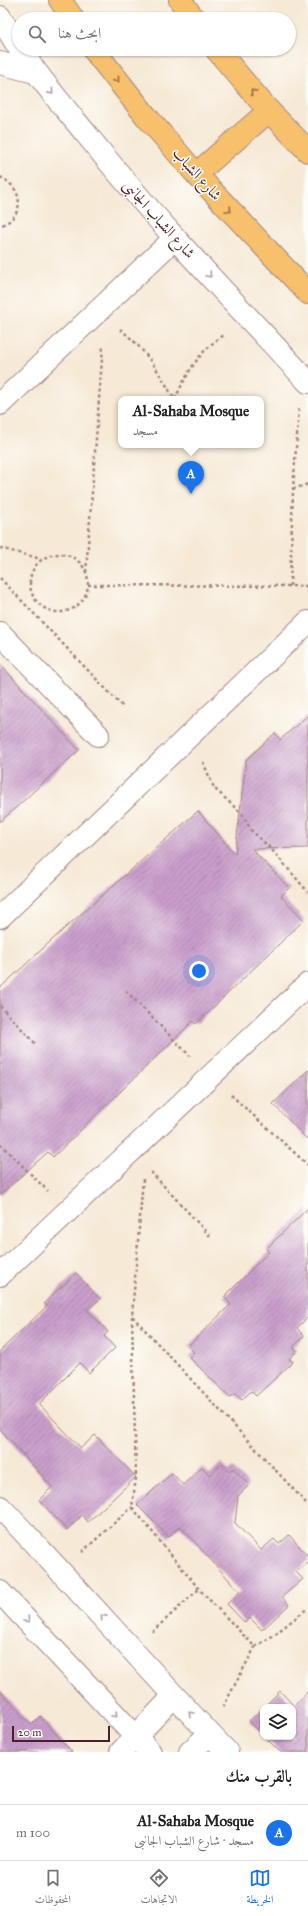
<!DOCTYPE html>
<html lang="ar">
<head>
<meta charset="utf-8">
<style>
	:root { --surface:#fff; --page:#f6f6f6; --text:#222; --muted:#767676; --line:#e0e0e0; --accent:#1a73e8 }
	body { margin:0; font-family:"IM FELL Great Primer",Amiri,serif; background:var(--page); color:var(--text); direction:rtl }
	.controls { position:absolute; right:12px; bottom:12px; display:grid; overflow:hidden; border-radius:8px; box-shadow:0 1px 3px #0004 }
	.controls button { width:36px; height:36px; display:grid; place-items:center; padding:0; border:0; border-bottom:1px solid var(--line); background:var(--surface); color:var(--text); font:20px sans-serif }
	.scale { position:absolute; left:12px; bottom:10px; width:98px; box-sizing:border-box; padding-left:4px; border:2px solid #4a1f2b; border-top:0; font-size:11px; line-height:14px; white-space:nowrap; color:#4a1f2b; -webkit-text-stroke:3px #fdfcf7; paint-order:stroke }
	.you { position:absolute; left:199px; top:971px; width:14px; height:14px; margin:-10px; border:3px solid #fff; border-radius:50%; background:#1a73e8; box-shadow:0 0 0 6px #1a73e833 }
	.badge { display:grid; place-items:center; width:26px; height:26px; border-radius:50%; background:var(--accent); color:#fff; font-size:13px; font-weight:700 }
	.pin { position:absolute; translate:-50% -33px; filter:drop-shadow(0 1px 2px #0008) }
	.pin::after { content:''; position:absolute; top:21px; width:14px; height:12px; background:inherit; clip-path:polygon(0 0,100% 0,50% 100%) }
	.popup { position:absolute; left:118px; top:396px; width:146px; height:52px; box-sizing:border-box; display:grid; place-content:center; border-radius:8px; background:var(--surface); filter:drop-shadow(0 1px 3px #0005); font-size:13px; white-space:nowrap; color:var(--muted) }
	.popup b { font-size:15px; color:var(--text) }
	.popup::after { content:''; position:absolute; left:50%; top:100%; margin-left:-8px; border:8px solid transparent; border-top-color:var(--surface) }
	.list { margin:0; padding:0; list-style:none }
	h2 { display:flex; justify-content:space-between; align-items:center; height:52px; margin:0; padding:0 16px; font-size:17px }
	h2 small { font-size:13px; font-weight:400; color:var(--muted) }
	.list li { display:grid; grid-template-columns:26px 1fr auto; gap:12px; align-items:center; box-sizing:border-box; height:56px; padding:0 16px; border-top:1px solid var(--line) }
	.list b { display:block; font-size:15px; white-space:nowrap }
	.list p { margin:0; font-size:13px; white-space:nowrap; color:var(--muted) }
	.list em { font-size:13px; font-style:normal; color:var(--muted) }
	.icon { flex:none; width:22px; height:22px; fill:none; stroke:currentColor; stroke-width:2; stroke-linecap:round; stroke-linejoin:round }
	.map { position:relative; flex:none; width:308px; height:1752px; overflow:hidden; direction:ltr }
	.search { position:absolute; background:var(--surface); box-shadow:0 1px 3px #0004; left:12px; right:12px; top:12px; height:44px; display:flex; align-items:center; gap:10px; box-sizing:border-box; padding:0 14px; border-radius:22px; color:var(--muted); font-size:15px }
	.sheet { height:108px; background:var(--surface) }
	nav { display:flex; justify-content:space-around; align-items:center; box-sizing:border-box; height:56px; border-top:1px solid var(--line); background:var(--surface); font-size:11px; color:var(--muted) }
	nav a { display:grid; justify-items:center; gap:2px }
	nav .on { color:var(--accent) }
	.map>svg:first-child { display:block }
</style>
</head>
<body>
<div class="map">
<svg width="308" height="1752" viewBox="0 0 308 1752">
	<defs>
		<pattern id="building-hatch" width="6" height="6" patternUnits="userSpaceOnUse"><rect width="6" height="6" fill="#c99ecb"/><path d="M-1 1l2-2M0 6l6-6M5 7l2-2" fill="none" stroke="#a580a5"/></pattern>
	</defs>
	<rect width="100%" height="100%" fill="#fdfcf7"/>
	<filter id="ink" filterUnits="userSpaceOnUse"><feTurbulence type="fractalNoise" baseFrequency=".025" numOctaves="2"/><feDisplacementMap in="SourceGraphic" scale="8" xChannelSelector="R" yChannelSelector="G"/><feConvolveMatrix kernelMatrix="1 2 1 2 8 2 1 2 1" color-interpolation-filters="sRGB"/></filter>
	<filter id="wash" filterUnits="userSpaceOnUse"><feTurbulence type="fractalNoise" baseFrequency=".012" numOctaves="4" result="noise"/><feDisplacementMap in="SourceGraphic" scale="16" xChannelSelector="R" yChannelSelector="G"/><feGaussianBlur stdDeviation="0.9" result="paint"/><feColorMatrix in="noise" values="0 0 0 0 0 0 0 0 0 0 0 0 0 0 0 0 0 1.4 0 .05"/><feComposite in="paint" operator="in"/></filter>
	<g filter="url(#wash)">
		<rect width="100%" height="100%" fill="#f6e9d6"/>
		<g id="blocks">
			<path fill="url(#building-hatch)" d="M0 664 79 750 0 822Z
				M308 715V848L252 849 289 888 281 896 304 920 196 1024 193 1021 53 1157 48 1152 0 1195V988L64 929 198 811 235 854 246 760 275 733 280 740Z
				M308 1070V1140L273 1104Z
				M308 1208V1317L297 1328 304 1336 293 1347 297 1351 289 1359 293 1362 256 1396 251 1391 242 1400 235 1394 230 1397 189 1357 194 1352 188 1346 231 1304 224 1297 269 1252 266 1249Z
				M76 1273 100 1299 87 1310 108 1332 104 1336 115 1348 89 1373 80 1363 39 1404 81 1448 95 1435 136 1477 88 1522 82 1515 67 1530 39 1500 52 1487 0 1429V1351L47 1306 44 1303Z
				M222 1463 229 1471 233 1468 249 1485 238 1496 235 1523 261 1550 274 1539 279 1544 289 1535 308 1556V1561L296 1572 303 1579 282 1597 289 1605 262 1630 250 1618 245 1623 227 1604 240 1592 180 1526 169 1537 137 1505 172 1473 183 1485 202 1467 210 1475Z
				M0 1690 31 1725 40 1716 72 1752H0Z
				M280 1691 294 1706 308 1691V1752H280L265 1737H293V1707H264Z
				M263 1708V1735L249 1721Z"/>
		</g>
	</g>
	<g filter="url(#ink)">
		<use href="#blocks" fill-opacity="0" stroke="#a08480" stroke-width="1"/>
		<g fill="none" stroke-linecap="round" stroke-linejoin="round">
			<defs>
				<path id="minor" d="M0 17 19 48
					M20 49C40 80 64 107 87 135 156 221 233 301 308 382
					M0 63 35 72
					M0 404 175 238
					M0 633 98 735
					M0 917 308 622
					M0 1275 308 984
					M0 1507C77 1587 150 1672 227 1752
					M0 1592 150 1752
					M121 1752 174 1696
					M190 1752 210 1734"/>
				<path id="major" d="M60 0 73 19
					M180 0 194 19
					M93 49 146 116 196 174 308 293
					M216 49 269 111 308 151
					M196 174 269 111"/>
			</defs>
			<use href="#minor" stroke="#a08480" stroke-width="24"/>
			<use href="#major" stroke="#a08480" stroke-width="24"/>
			<path stroke="#a08480" stroke-width="2.5" stroke-dasharray="3 3" stroke-linecap="butt" d="M0 177C24 188 26 216 0 226
				M120 329C145 349 159 371 174 399
				M175 399C188 372 199 350 226 334
				M293 489 308 484
				M0 548 41 559
				M30 583a29 29 0 1 1 58 0a29 29 0 1 1-58 0Z
				M86 572 103 346
				M0 578 123 707
				M88 585 308 586
				M290 586 293 489 299 408
				M203 762 214 788 242 814 251 830 272 850 308 892
				M126 991 190 1056
				M0 1006 36 1044
				M231 1095 308 1165
				M0 1144 48 1191
				M151 1172 210 1236
				M143 1179 132 1316 308 1505
				M132 1316 136 1478 132 1507 199 1589 255 1647 274 1635 308 1608
				M82 1552 132 1507
				M152 1632 199 1589
				M223 1707 255 1647"/>
			<use href="#minor" stroke="#fff" stroke-width="22"/>
			<use href="#major" stroke="#f7c06c" stroke-width="22"/>
		</g>
		<defs><path id="oneway-chevron" d="M-2-3.5L2.5 0L-2 3.5" fill="none" stroke-width="1.6" stroke-linecap="round" stroke-linejoin="round"/></defs>
		<g stroke="#986748">
			<use href="#oneway-chevron" transform="translate(117 80) rotate(51)"/>
			<use href="#oneway-chevron" transform="translate(253 92) rotate(-131)"/>
			<use href="#oneway-chevron" transform="translate(229 210) rotate(47)"/>
		</g>
		<g stroke="#ae9aa0">
			<use href="#oneway-chevron" transform="translate(51 92) rotate(50)"/>
			<use href="#oneway-chevron" transform="translate(209 275) rotate(47)"/>
			<use href="#oneway-chevron" transform="translate(103 1617) rotate(-132)"/>
			<use href="#oneway-chevron" transform="translate(27 1620) rotate(47)"/>
			<use href="#oneway-chevron" transform="translate(191 1714) rotate(-134)"/>
			<use href="#oneway-chevron" transform="translate(115 1715) rotate(47)"/>
		</g>
	</g>
	<g text-anchor="middle" dominant-baseline="central" stroke-width="3" stroke-linejoin="round" paint-order="stroke">
		<g font-size="15" fill="#4a1f2b" stroke="#fdfcf7">
			<text transform="translate(197 174) rotate(48)">شارع الشباب</text>
			<text transform="translate(159 219) rotate(48)">شارع الشباب الجانبى</text>
		</g>
	</g>
</svg>
<div class="controls">
<button><svg class="icon" aria-label="layers" viewBox="0 0 24 24"><path d="M12 4l9 5-9 5-9-5zM3 14l9 5 9-5"/></svg></button>
</div>
<div class="scale">20 m</div>
<div class="you"></div>
<div class="pin badge" style="left:191px;top:494px">A</div>
<div class="popup"><b>Al-Sahaba Mosque</b>مسجد</div>
<div class="search"><svg class="icon" aria-label="search" viewBox="0 0 24 24"><circle cx="10" cy="10" r="6"/><path d="M15 15l6 6"/></svg>ابحث هنا</div>
</div>
<section class="sheet">
<h2>بالقرب منك<small></small></h2>
<ul class="list">
<li><span class="badge">A</span><div><b>Al-Sahaba Mosque</b><p>مسجد · شارع الشباب الجانبى</p></div><em>100 m</em></li>
</ul>
</section>
<nav>
<a class="on"><svg class="icon" aria-label="map" viewBox="0 0 24 24"><path d="M3 6l6-2 6 2 6-2v14l-6 2-6-2-6 2zM9 4v14M15 6v14"/></svg>الخريطة</a>
<a><svg class="icon" aria-label="directions" viewBox="0 0 24 24"><path d="M12 3l9 9-9 9-9-9zM9 14v-3h6M13 9l2 2-2 2"/></svg>الاتجاهات</a>
<a><svg class="icon" aria-label="saved" viewBox="0 0 24 24"><path d="M7 4h10v16l-5-4-5 4z"/></svg>المحفوظات</a>
</nav>
</body>
</html>
